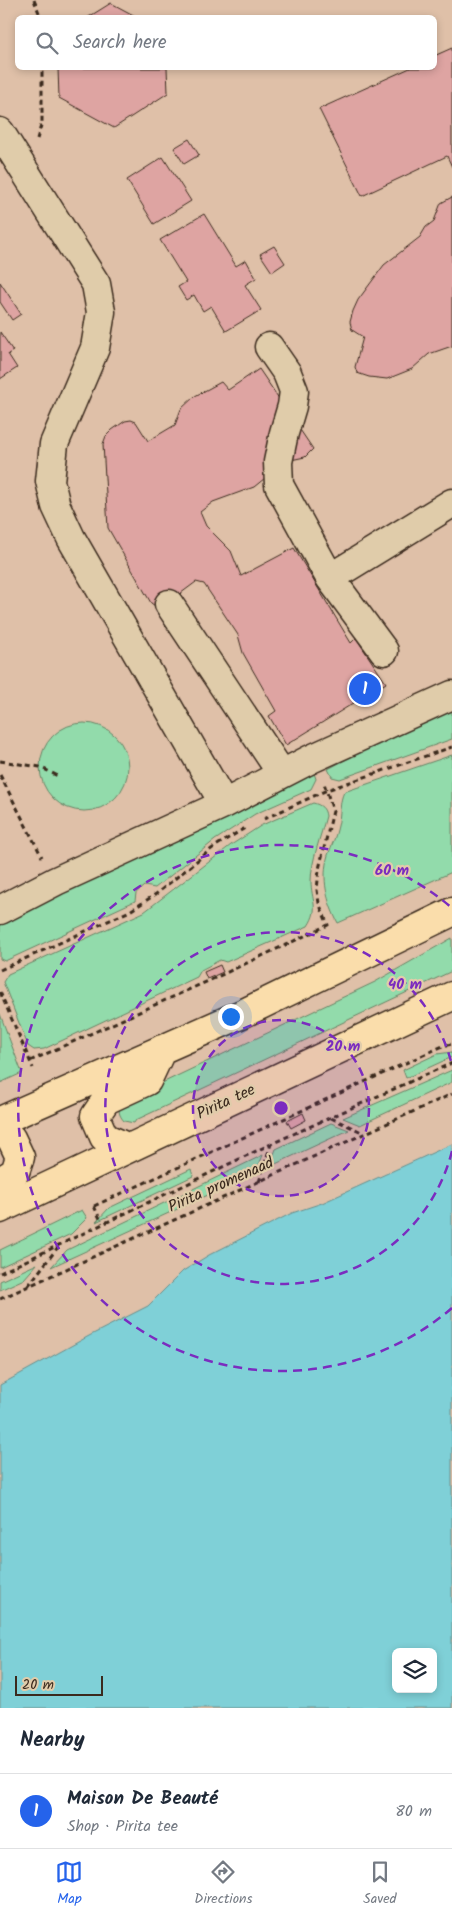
<!DOCTYPE html>
<html lang="en">
<head>
<meta charset="utf-8">
<style>
	:root { --surface:#fff; --page:#f6f6f7; --text:#1f2937; --muted:#747a83; --line:#e0e1e3; --accent:#2563eb }
	body { margin:0; font-family:Kalam,sans-serif; background:var(--page); color:var(--text) }
	.controls { position:absolute; right:15px; bottom:15px; display:grid; overflow:hidden; border-radius:8px; box-shadow:0 2px 8px #0003 }
	.controls button { width:45px; height:45px; display:grid; place-items:center; padding:0; border:0; border-bottom:1px solid var(--line); background:var(--surface); color:var(--text); font:25px sans-serif }
	.scale { position:absolute; left:15px; bottom:12px; width:88px; box-sizing:border-box; padding-left:5px; border:2px solid #3b2a1e; border-top:0; font-size:14px; line-height:18px; white-space:nowrap; color:#3b2a1e; -webkit-text-stroke:4px #e0ccaa; paint-order:stroke }
	.you { position:absolute; left:230px; top:1016px; width:18px; height:18px; margin:-12px; border:4px solid #fff; border-radius:50%; background:#1a73e8; box-shadow:0 0 0 8px #1a73e833 }
	.badge { display:grid; place-items:center; width:32px; height:32px; border-radius:50%; background:var(--accent); color:#fff; font-size:16px; font-weight:700 }
	.pin { position:absolute; translate:-50% -50%; border:2px solid #fff; box-shadow:0 1px 5px #0006 }
	.list { margin:0; padding:0; list-style:none }
	h2 { display:flex; justify-content:space-between; align-items:center; height:65px; margin:0; padding:0 20px; font-size:21px }
	h2 small { font-size:16px; font-weight:400; color:var(--muted) }
	.list li { display:grid; grid-template-columns:32px 1fr auto; gap:15px; align-items:center; box-sizing:border-box; height:75px; padding:0 20px; border-top:1px solid var(--line) }
	.list b { display:block; font-size:19px; white-space:nowrap }
	.list p { margin:0; font-size:16px; white-space:nowrap; color:var(--muted) }
	.list em { font-size:16px; font-style:normal; color:var(--muted) }
	.icon { flex:none; width:28px; height:28px; fill:none; stroke:currentColor; stroke-width:2; stroke-linecap:round; stroke-linejoin:round }
	.map { position:relative; flex:none; width:452px; height:1708px; overflow:hidden }
	.search { position:absolute; background:var(--surface); box-shadow:0 2px 8px #0003; left:15px; right:15px; top:15px; height:55px; display:flex; align-items:center; gap:12px; box-sizing:border-box; padding:0 18px; border-radius:8px; color:var(--muted); font-size:19px }
	.sheet { height:140px; background:var(--surface) }
	nav { display:flex; justify-content:space-around; align-items:center; box-sizing:border-box; height:70px; border-top:1px solid var(--line); background:var(--surface); font-size:14px; color:var(--muted) }
	nav a { display:grid; justify-items:center; gap:2px }
	nav .on { color:var(--accent) }
	.map>svg:first-child { display:block }
</style>
</head>
<body>
<div class="map">
<svg width="452" height="1708" viewBox="0 0 452 1708">
	<rect width="100%" height="100%" fill="#dfc0a8"/>
	<filter id="ink" filterUnits="userSpaceOnUse"><feTurbulence type="fractalNoise" baseFrequency=".02" numOctaves="2"/><feDisplacementMap in="SourceGraphic" scale="10" xChannelSelector="R" yChannelSelector="G"/><feConvolveMatrix kernelMatrix="1 2 1 2 8 2 1 2 1" color-interpolation-filters="sRGB"/></filter>
	<g filter="url(#ink)">
		<path fill="#92dbab" stroke="#668264" d="M452 703V739L340 779 332 777 328 769Z
			M40 767a44 44 0 1 1 88 0a44 44 0 1 1-88 0Z
			M452 755V872L338 923C327 902 321 879 328 855 332 845 336 836 338 826 341 814 339 802 344 792Z
			M314 773 316 779 311 789 255 814 215 840 155 888 144 886 136 893 135 901 5 961 0 959V916L30 909Z
			M313 803C321 805 325 808 326 816 321 836 311 861 311 881 311 900 320 908 308 926L226 962 220 960 201 970 197 977 44 1049 34 1050 28 1046 3 982 8 974 144 912 231 845 262 825Z
			M452 938V971L136 1120 134 1123 124 1121C118 1114 118 1110 122 1102L375 982Z
			M0 1014 22 1073 0 1083Z
			M452 1052V1057L406 1078 403 1070 437 1054Z
			M452 1070V1082L360 1125 343 1118Z
			M331 1123 349 1130 269 1167 276 1149Z
			M263 1155 256 1173 51 1267 67 1250Z
			M191 1169 193 1176 96 1222 109 1208Z
			M82 1210 87 1218 71 1234 0 1267V1250Z
			M37 1264 24 1279 0 1290V1281Z"/>
		<path fill="#7fd0d7" stroke="#648e8d" fill-rule="evenodd" d="M452 1144V1708H0V1385L89 1336 148 1306 183 1271 209 1255 292 1213 322 1203ZM396 1652H433V1689H396Z"/>
		<path fill="#dea4a2" stroke="#3b2a1e" d="M111 3 139 18H87Z
			M452 48V167L447 156 362 196 319 109 410 68H434V56Z
			M58 68H167L168 93 114 128 59 98Z
			M189 139 199 155 184 164 174 148Z
			M163 157 191 201 154 224 127 180Z
			M452 197V346L429 354 412 369 387 379 369 377 357 373 355 367 363 337 352 330 350 322 353 311 358 300 384 265 420 237 426 227 434 221 441 203Z
			M204 214 236 266 246 260 256 278 245 285 261 310 226 331 211 306 203 311 194 295 186 300 178 287 186 282 160 240Z
			M274 246 285 263 272 272 260 254Z
			M0 282 21 314 12 320 0 302Z
			M0 332 13 351 8 354 17 368 0 379Z
			M259 369 313 449 305 457 286 461 254 487 213 502 200 512 206 526 231 551 241 576 294 548 351 643 356 638 386 683 286 745 269 716 276 711 243 653 238 635 204 584 196 582 165 605 160 607 155 606 151 603 108 528 103 444 106 436 112 430 125 421 131 420 136 422 148 441 175 425 181 409 195 396 221 382 228 390Z
			M220 965 223 972 207 979 204 972Z
			M303 1113 306 1120 291 1128 287 1121Z"/>
		<g fill="none" stroke-linecap="round" stroke-linejoin="round">
			<defs>
				<path id="minor" d="M0 132 96 284 101 312 95 348 54 444 50 481 56 506 71 538 224 804
					M269 347 287 373 294 391 292 406 284 433 278 462 279 485 330 578
					M169 604 282 774
					M384 651 330 578 452 503
					M0 910 56 881 224 804 311 759 452 695"/>
				<path id="major" d="M0 1121 242 1014 452 912
					M0 1131 11 1138 20 1157 15 1172 0 1181
					M129 1148 104 1137 95 1116 106 1100 147 1081 162 1049
					M0 1209 452 996"/>
			</defs>
			<use href="#minor" stroke="#3b2a1e" stroke-width="31"/>
			<use href="#major" stroke="#3b2a1e" stroke-width="31"/>
			<path stroke="#3b2a1e" stroke-width="3" stroke-dasharray="5 4" stroke-linecap="butt" d="M34 0 41 18
				M37 139 42 122V68
				M0 761 40 767 58 776
				M0 775 42 857
				M264 819 327 790 452 747
				M0 970 130 911 156 894 214 847 245 828
				M0 992 33 1068
				M30 1061 217 977 328 925 319 903 317 890 319 869 333 811 324 783
				M331 1118 364 1133
				M259 1182 271 1144
				M94 1206 443 1046 452 1044
				M94 1206 102 1223
				M0 1273 271 1144 452 1063
				M28 1286 58 1247
				M0 1299 452 1094"/>
			<use href="#minor" stroke="#e0ccaa" stroke-width="28"/>
			<use href="#major" stroke="#faddab" stroke-width="28"/>
		</g>
	</g>
	<circle cx="281" cy="1108" r="88" fill="#7b2cbf" fill-opacity=".12"/>
	<g fill="none" stroke="#7b2cbf" stroke-width="2.5" stroke-dasharray="9 6">
		<circle cx="281" cy="1108" r="88"/>
		<path d="M452 1151A176 176 0 1 1 452 1065"/>
		<path d="M452 1308A263 263 0 1 1 452 908"/>
	</g>
	<g text-anchor="middle" dominant-baseline="central" stroke-width="4.5" stroke-linejoin="round" paint-order="stroke">
		<g font-size="16" fill="#3b2a1e" stroke="#e0ccaa">
			<text transform="translate(226 1102) rotate(-25)">Pirita tee</text>
			<text transform="translate(221 1185) rotate(-24)">Pirita promenaad</text>
		</g>
	</g>
	<circle cx="281" cy="1108" r="8" fill="#7b2cbf" stroke="#e0ccaa" stroke-width="2.5"/>
	<g font-size="15" text-anchor="middle" font-weight="bold" fill="#7b2cbf" stroke="#e0ccaa" stroke-width="4.5" stroke-linejoin="round" paint-order="stroke">
		<text x="392" y="875">60 m</text>
		<text x="405" y="989">40 m</text>
		<text x="343" y="1051">20 m</text>
	</g>
</svg>
<div class="controls">
<button><svg class="icon" aria-label="layers" viewBox="0 0 24 24"><path d="M12 4l9 5-9 5-9-5zM3 14l9 5 9-5"/></svg></button>
</div>
<div class="scale">20 m</div>
<div class="you"></div>
<div class="pin badge" style="left:365px;top:689px">1</div>
<div class="search"><svg class="icon" aria-label="search" viewBox="0 0 24 24"><circle cx="10" cy="10" r="6"/><path d="M15 15l6 6"/></svg>Search here</div>
</div>
<section class="sheet">
<h2>Nearby<small></small></h2>
<ul class="list">
<li><span class="badge">1</span><div><b>Maison De Beauté</b><p>Shop · Pirita tee</p></div><em>80 m</em></li>
</ul>
</section>
<nav>
<a class="on"><svg class="icon" aria-label="map" viewBox="0 0 24 24"><path d="M3 6l6-2 6 2 6-2v14l-6 2-6-2-6 2zM9 4v14M15 6v14"/></svg>Map</a>
<a><svg class="icon" aria-label="directions" viewBox="0 0 24 24"><path d="M12 3l9 9-9 9-9-9zM9 14v-3h6M13 9l2 2-2 2"/></svg>Directions</a>
<a><svg class="icon" aria-label="saved" viewBox="0 0 24 24"><path d="M7 4h10v16l-5-4-5 4z"/></svg>Saved</a>
</nav>
</body>
</html>
